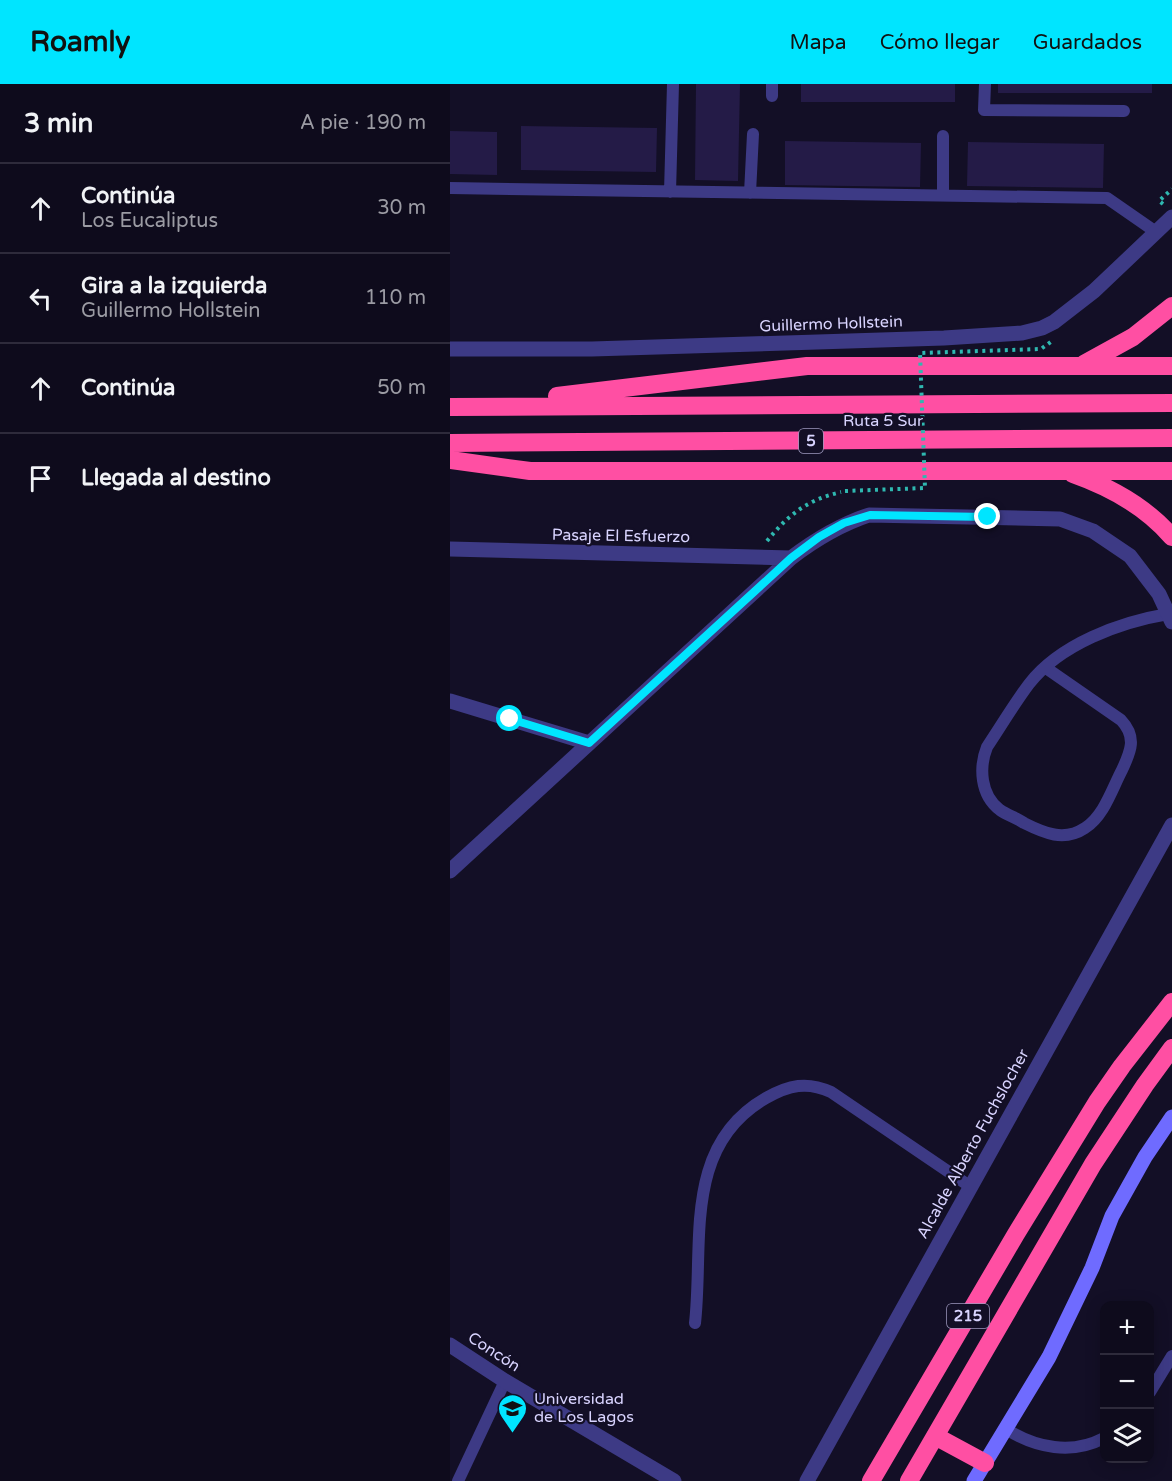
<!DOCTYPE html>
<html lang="es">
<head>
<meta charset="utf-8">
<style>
	:root { --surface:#0e0b1c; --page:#171425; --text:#f1f3f6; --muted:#9b9ba3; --line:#2e2b3b; --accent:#00e5ff }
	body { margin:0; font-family:"Varela Round",sans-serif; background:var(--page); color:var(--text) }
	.controls { position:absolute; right:18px; bottom:18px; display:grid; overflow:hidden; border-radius:12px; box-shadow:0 3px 15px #0003 }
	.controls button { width:54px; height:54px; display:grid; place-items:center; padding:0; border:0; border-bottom:2px solid var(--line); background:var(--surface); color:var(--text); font:30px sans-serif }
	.stop { position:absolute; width:18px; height:18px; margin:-14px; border:4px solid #00e5ff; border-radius:50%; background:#fff }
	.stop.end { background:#00e5ff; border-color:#fff; box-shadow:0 2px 6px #0008 }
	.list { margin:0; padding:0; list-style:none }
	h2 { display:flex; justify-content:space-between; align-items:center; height:78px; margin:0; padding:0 24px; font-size:26px }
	h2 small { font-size:20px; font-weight:400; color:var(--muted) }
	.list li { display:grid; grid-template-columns:39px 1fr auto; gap:18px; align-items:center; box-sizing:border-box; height:90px; padding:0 24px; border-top:2px solid var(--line) }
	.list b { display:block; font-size:22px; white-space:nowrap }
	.list p { margin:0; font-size:20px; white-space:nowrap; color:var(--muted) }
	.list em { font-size:20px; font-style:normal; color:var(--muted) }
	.icon { flex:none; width:33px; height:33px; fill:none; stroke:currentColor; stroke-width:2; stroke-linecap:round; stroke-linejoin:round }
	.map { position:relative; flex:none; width:722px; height:1397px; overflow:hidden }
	header { display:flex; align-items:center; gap:36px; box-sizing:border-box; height:84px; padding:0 30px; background:var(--accent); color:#111 }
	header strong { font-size:28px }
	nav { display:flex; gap:33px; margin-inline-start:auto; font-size:21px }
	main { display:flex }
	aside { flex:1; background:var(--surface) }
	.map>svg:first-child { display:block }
</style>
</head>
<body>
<header>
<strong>Roamly</strong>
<nav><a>Mapa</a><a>Cómo llegar</a><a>Guardados</a></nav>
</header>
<main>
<aside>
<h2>3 min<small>A pie · 190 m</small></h2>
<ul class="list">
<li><svg class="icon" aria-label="ahead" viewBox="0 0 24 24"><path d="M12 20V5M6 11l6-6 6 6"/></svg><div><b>Continúa</b><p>Los Eucaliptus</p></div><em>30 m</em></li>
<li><svg class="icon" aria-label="left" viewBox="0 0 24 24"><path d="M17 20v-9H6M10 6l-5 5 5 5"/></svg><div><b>Gira a la izquierda</b><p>Guillermo Hollstein</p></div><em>110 m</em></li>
<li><svg class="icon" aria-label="ahead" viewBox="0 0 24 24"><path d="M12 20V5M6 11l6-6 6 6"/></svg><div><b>Continúa</b></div><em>50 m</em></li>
<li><svg class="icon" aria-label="arrive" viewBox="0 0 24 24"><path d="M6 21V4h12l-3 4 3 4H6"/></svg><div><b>Llegada al destino</b></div></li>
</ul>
</aside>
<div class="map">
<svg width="722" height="1397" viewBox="0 0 722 1397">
	<rect width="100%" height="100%" fill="#130f26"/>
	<path fill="#241b47" d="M246 0H290L288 97 245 96Z
		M351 0H505V18H351Z
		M548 0H702V9H548Z
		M71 42 207 44 206 88 71 86Z
		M0 47 47 48V91L0 90Z
		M335 57 471 59 470 103 335 101Z
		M518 58 654 60 653 104 517 102Z"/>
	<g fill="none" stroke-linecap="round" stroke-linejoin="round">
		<path stroke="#2fb8b0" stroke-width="4" stroke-dasharray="3 4.5" stroke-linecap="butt" d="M713 120 709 117 722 105
			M317 457C339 430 357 416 391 408"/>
		<path stroke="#3d3a85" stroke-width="12" d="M322 0V12
			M535 0 534 26 674 27
			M0 104 657 114 706 148
			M220 108 223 0
			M300 109 303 50
			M493 111V52
			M596 584 671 636C687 653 681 667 672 686 662 705 654 732 635 744 614 758 594 749 574 739 567 734 557 731 550 726 530 711 529 683 537 663 551 642 564 620 579 600 610 560 670 538 718 530
			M245 1239C254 1159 232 1062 316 1014 339 1001 357 997 381 1008L521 1103
			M700 1308 722 1272
			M556 1345C586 1364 622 1371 654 1354
			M8 1397 55 1297"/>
		<path stroke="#3d3a85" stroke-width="15" d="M0 265H142L494 254 572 249 592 244 604 238 644 207 722 133
			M0 465 341 474
			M0 617 139 659
			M0 787 341 474C366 455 389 441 419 431L610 435 643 447 680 472 709 510 722 538
			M0 1261 55 1297 224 1397
			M357 1397 722 741"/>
		<path stroke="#6f6bff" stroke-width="15" d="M524 1397 599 1273 642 1184 662 1132 695 1073 722 1033"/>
		<path stroke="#ff4fa3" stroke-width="18" d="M634 280 683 253 722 222
			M107 312 357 282H722
			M0 323 722 319
			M0 359 722 354
			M0 376 80 387H722
			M623 390C660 403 696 423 722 453
			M485 1352 535 1379
			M421 1397 566 1150 647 1018 672 982 722 918
			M459 1397 643 1080 695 1001 722 964"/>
		<path stroke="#2fb8b0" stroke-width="4" stroke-dasharray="3 4.5" stroke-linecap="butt" d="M395 407 475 404 470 269 591 265 602 257"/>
	</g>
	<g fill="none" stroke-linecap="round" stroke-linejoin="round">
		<path stroke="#00e5ff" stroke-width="8" d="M60 635 139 659 341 474 369 453 394 439 420 431 538 433"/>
	</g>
	<defs>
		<symbol id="university-pin" viewBox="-11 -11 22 30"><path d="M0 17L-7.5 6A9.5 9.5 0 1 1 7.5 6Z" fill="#00e5ff" stroke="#130f26"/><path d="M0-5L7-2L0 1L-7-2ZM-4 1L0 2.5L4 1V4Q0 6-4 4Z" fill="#111"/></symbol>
	</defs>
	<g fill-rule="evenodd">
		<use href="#university-pin" x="46" y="1308" width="33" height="45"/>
	</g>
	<g text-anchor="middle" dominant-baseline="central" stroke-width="4.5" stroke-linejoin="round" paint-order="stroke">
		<g fill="#130f26" stroke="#9e99be" stroke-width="1.5">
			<rect x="349" y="345" width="24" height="24" rx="4.5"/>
			<rect x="497" y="1220" width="42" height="24" rx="4.5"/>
		</g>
		<g font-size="15" font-weight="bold" fill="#d9d4ff">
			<text x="361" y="357">5</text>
			<text x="518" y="1232">215</text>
		</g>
		<g font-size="16" fill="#d9d4ff" stroke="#130f26">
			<text transform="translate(381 240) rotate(-2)">Guillermo Hollstein</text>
			<text x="433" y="337">Ruta 5 Sur</text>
			<text transform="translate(171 452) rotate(1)">Pasaje El Esfuerzo</text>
			<text transform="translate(523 1060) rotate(-61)">Alcalde Alberto Fuchslocher</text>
			<text transform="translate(44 1268) rotate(33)">Concón</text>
		</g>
		<g font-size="16" fill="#d9d4ff" stroke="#130f26" text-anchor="start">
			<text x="84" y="1315">Universidad<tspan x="84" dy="18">de Los Lagos</tspan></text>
		</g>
	</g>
</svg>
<div class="controls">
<button>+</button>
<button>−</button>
<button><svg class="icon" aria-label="layers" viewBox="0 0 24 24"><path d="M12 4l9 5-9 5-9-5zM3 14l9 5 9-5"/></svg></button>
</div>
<div class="stop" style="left:60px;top:635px"></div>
<div class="stop end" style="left:538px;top:433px"></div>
</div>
</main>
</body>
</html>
